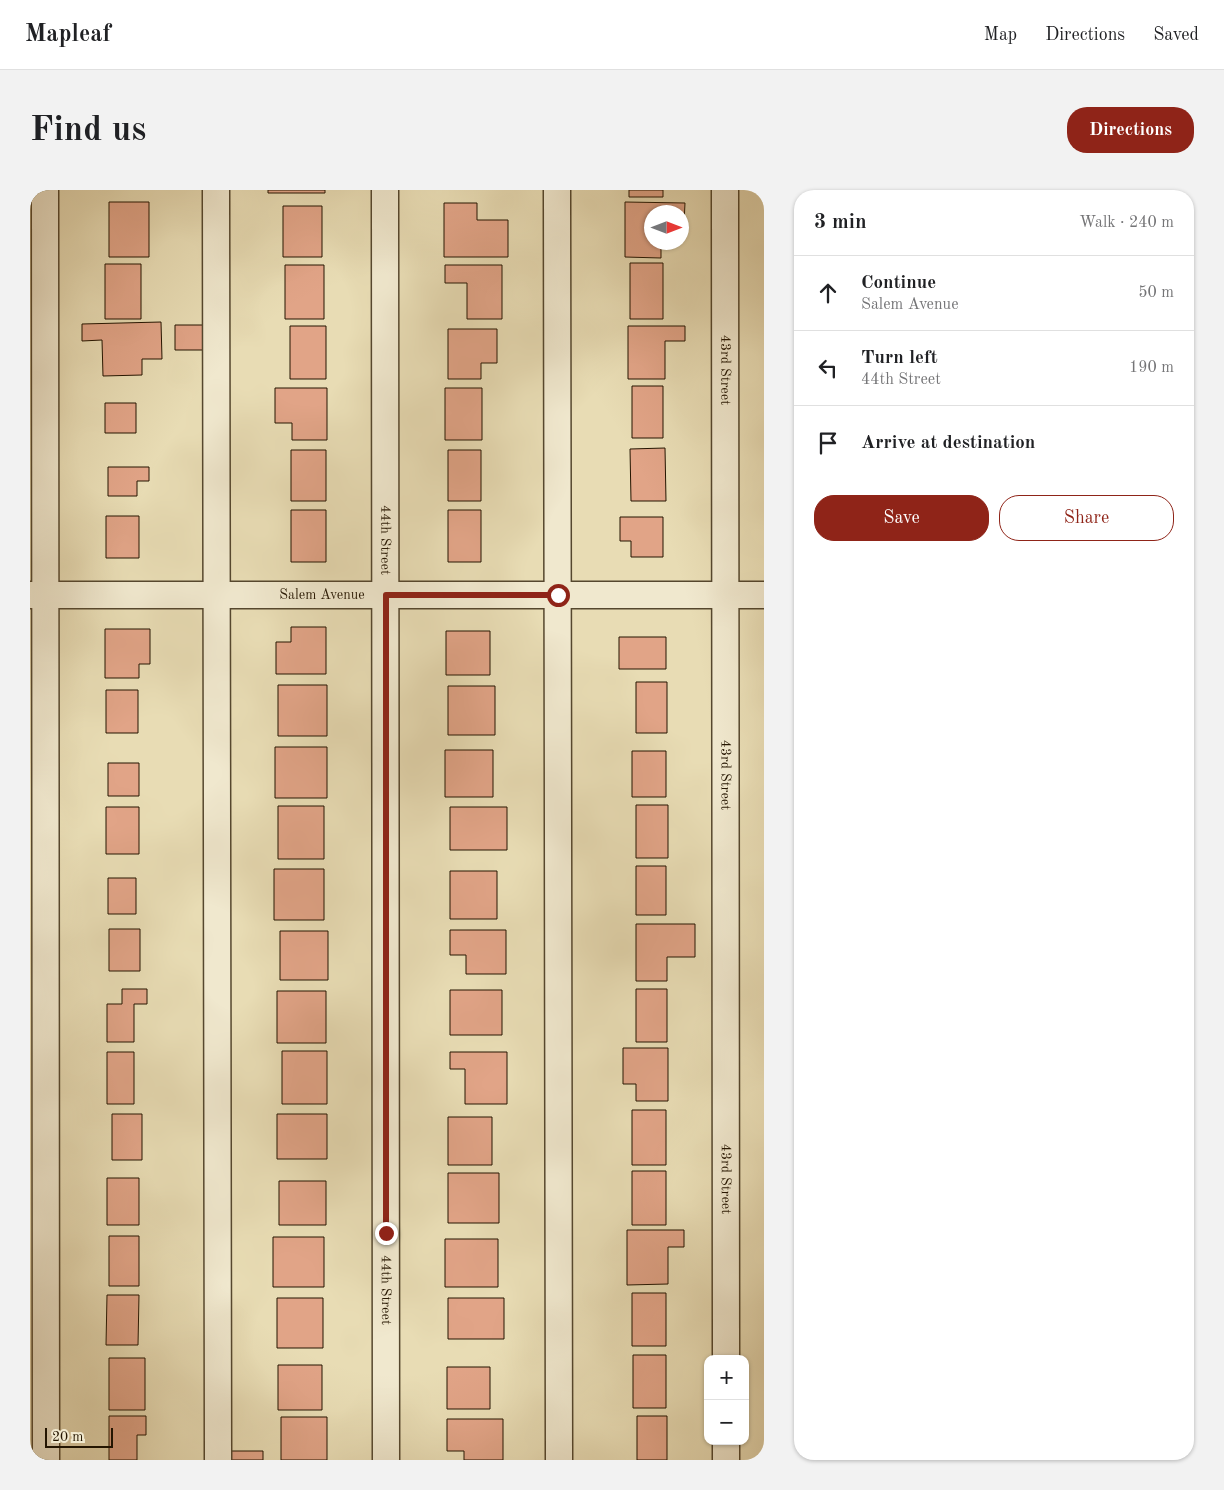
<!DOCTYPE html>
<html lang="en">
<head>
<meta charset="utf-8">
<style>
	:root { --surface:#fff; --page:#f2f2f2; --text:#202124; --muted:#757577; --line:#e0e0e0; --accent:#8f2418 }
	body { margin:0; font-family:"Old Standard TT",serif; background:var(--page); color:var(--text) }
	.controls { position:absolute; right:15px; bottom:15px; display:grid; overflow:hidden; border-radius:10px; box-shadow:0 1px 4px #0004 }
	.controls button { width:45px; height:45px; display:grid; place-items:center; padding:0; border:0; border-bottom:1px solid var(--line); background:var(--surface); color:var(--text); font:25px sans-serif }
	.compass { position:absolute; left:614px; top:15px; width:45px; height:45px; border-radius:50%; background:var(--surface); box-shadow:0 1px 4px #0004; rotate:90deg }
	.scale { position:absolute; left:15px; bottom:12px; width:68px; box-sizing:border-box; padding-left:5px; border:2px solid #241501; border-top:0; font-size:14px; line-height:18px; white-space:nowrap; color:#241501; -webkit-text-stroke:4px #f0e8ce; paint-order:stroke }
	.stop { position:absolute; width:15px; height:15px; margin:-11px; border:4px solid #8f2418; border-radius:50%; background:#fff }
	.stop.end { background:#8f2418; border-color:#fff; box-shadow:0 1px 5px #0008 }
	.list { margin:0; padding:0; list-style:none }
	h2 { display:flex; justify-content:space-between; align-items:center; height:65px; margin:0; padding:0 20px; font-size:21px }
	h2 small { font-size:16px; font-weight:400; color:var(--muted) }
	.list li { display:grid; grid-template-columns:32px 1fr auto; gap:15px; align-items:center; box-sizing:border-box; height:75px; padding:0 20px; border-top:1px solid var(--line) }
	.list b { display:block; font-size:19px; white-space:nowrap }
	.list p { margin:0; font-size:16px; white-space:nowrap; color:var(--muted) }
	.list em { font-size:16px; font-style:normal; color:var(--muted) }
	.actions { display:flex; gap:10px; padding:15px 20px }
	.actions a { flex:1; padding:11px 0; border:1px solid var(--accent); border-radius:20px; text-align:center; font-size:18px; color:var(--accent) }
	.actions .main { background:var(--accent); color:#fff }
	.icon { flex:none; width:28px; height:28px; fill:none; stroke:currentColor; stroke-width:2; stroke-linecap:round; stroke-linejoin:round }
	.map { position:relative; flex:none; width:734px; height:1270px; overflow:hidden; border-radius:20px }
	header { display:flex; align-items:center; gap:30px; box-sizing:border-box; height:70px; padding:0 25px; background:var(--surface); border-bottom:1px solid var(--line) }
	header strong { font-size:24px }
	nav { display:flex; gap:28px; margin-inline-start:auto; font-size:18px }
	.intro { display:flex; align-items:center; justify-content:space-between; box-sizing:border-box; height:120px; padding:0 30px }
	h1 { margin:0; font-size:35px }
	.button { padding:12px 22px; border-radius:20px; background:var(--accent); color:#fff; font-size:18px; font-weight:700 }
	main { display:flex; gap:30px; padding:0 30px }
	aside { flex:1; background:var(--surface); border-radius:20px; box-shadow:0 1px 4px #0004 }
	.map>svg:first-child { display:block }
</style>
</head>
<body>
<header>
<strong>Mapleaf</strong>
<nav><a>Map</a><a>Directions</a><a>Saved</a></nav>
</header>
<div class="intro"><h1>Find us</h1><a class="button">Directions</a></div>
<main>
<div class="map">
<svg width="734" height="1270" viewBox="0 0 734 1270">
	<rect width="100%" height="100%" fill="#e8dcb4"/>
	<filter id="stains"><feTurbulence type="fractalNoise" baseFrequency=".004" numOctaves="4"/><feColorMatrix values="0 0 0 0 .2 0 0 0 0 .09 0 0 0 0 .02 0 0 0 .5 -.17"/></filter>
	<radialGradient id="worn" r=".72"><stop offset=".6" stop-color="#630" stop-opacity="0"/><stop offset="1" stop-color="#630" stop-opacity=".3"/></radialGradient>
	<path fill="#e1a487" stroke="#241501" d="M238 0H295V3H238Z
		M599 0H633V7H599Z
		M79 12H119V67H79Z
		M595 12 655 13 654 33H652V22H622V52H631V68L595 67Z
		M414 13H447V30H478V67H414Z
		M253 16H292V67H253Z
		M600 73H633V129H600Z
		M75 74H111V129H75Z
		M255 75H294V129H255Z
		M415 75H472V129H437V93H415Z
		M131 132 132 169H112V185L73 186 72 150 52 151V134Z
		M145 135H173V160H145Z
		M260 136H296V189H260Z
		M598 136H655V151H635V189H598Z
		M418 139H467V173H451V189H418Z
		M602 196H633V248H602Z
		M245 198H297V250H262V233H245Z
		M415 198H452V250H415Z
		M75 213H106V243H75Z
		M635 258 636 311H601L600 259Z
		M261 260H296V311H261Z
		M418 260H451V311H418Z
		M78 277H119V291H107V306H78Z
		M261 320H296V372H261Z
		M418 320H451V372H418Z
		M76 326H109V368H76Z
		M590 327H633V367H601V351H590Z
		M261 437H296V484H246V452H261Z
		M75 439H120V474H109V488H75Z
		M416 441H460V485H416Z
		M589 447H636V479H589Z
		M606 492H637V543H606Z
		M248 495H297V546H248Z
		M418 496H465V545H418Z
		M76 500H108V543H76Z
		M245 557H297V608H245Z
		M415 560H463V607H415Z
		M602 561H636V607H602Z
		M78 573H109V606H78Z
		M606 615H638V668H606Z
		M248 616H294V669H248Z
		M76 617H109V664H76Z
		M420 617H477V660H420Z
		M606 676H636V725H606Z
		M244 679H294V730H244Z
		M420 681H467V729H420Z
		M78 688H106V724H78Z
		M606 734H665V767H637V791H606Z
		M79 739H110V781H79Z
		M420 740H476V784H436V765H420Z
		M250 741H298V790H250Z
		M92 799H117V814H104V852H77V814H92Z
		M606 799H637V852H606Z
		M420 800H472V845H420Z
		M247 801H296V853H247Z
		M593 858H638V911H606V894H593Z
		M252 861H297V914H252Z
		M77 862H104V914H77Z
		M420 862H477V914H435V879H420Z
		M602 920H636V975H602Z
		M82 924H112V970H82Z
		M247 924H297V969H247Z
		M418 927H462V975H418Z
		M602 981H636V1035H602Z
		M418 983H469V1033H418Z
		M77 988H109V1035H77Z
		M249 991H296V1035H249Z
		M597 1040H654V1057H638V1094L597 1095Z
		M79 1046H109V1096H79Z
		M243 1047H294V1097H243Z
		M415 1049H468V1097H415Z
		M602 1103H636V1156H602Z
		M77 1105H109L108 1155H76Z
		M247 1108H293V1158H247Z
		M418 1108H474V1149H418Z
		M603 1165H636V1218H603Z
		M79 1168H115V1220H79Z
		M248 1175H292V1220H248Z
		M417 1177H460V1219H417Z
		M79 1226H116V1245H107V1270H79Z
		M607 1226H637V1270H607Z
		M251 1227H297V1270H251Z
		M417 1229H473V1270H434V1261H417Z
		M199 1261H233V1270H199Z"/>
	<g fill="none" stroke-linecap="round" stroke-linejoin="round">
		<defs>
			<g id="minor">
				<path d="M15 0 16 1270"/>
				<path d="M186 0 188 1270"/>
				<path id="s1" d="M355 0 356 1270"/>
				<path d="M527 0 529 1270"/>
				<path id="s2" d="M695 0 696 1169"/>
				<path id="s3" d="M0 405H734"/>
				<path d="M696 1251V1270"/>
			</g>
		</defs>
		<use href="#minor" stroke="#55472e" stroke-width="29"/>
		<use href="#minor" stroke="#f0e8ce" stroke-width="26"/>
	</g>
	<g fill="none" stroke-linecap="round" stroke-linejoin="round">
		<path stroke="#8f2418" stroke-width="6" d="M356 1043V405H528"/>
	</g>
	<g text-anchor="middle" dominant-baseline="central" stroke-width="5" stroke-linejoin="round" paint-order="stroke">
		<g font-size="14" fill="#241501" stroke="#f0e8ce">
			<text stroke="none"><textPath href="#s2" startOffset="180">43rd Street</textPath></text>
			<text stroke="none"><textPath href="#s1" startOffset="350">44th Street</textPath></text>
			<text stroke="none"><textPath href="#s3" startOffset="292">Salem Avenue</textPath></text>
			<text stroke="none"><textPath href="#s2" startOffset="585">43rd Street</textPath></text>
			<text stroke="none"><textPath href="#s2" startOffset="989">43rd Street</textPath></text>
			<text stroke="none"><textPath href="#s1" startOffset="1100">44th Street</textPath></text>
		</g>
	</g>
	<rect width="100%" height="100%" filter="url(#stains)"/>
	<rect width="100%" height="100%" fill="url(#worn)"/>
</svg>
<div class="controls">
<button>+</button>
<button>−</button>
</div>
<svg class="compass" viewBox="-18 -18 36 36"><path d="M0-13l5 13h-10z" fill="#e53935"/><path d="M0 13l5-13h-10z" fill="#757577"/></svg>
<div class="scale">20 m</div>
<div class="stop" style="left:528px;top:405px"></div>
<div class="stop end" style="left:356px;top:1043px"></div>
</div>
<aside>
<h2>3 min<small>Walk · 240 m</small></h2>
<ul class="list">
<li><svg class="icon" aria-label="ahead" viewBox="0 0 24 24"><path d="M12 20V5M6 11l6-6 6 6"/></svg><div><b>Continue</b><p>Salem Avenue</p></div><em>50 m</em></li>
<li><svg class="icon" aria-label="left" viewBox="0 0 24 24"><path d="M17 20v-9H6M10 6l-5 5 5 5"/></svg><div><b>Turn left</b><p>44th Street</p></div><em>190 m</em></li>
<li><svg class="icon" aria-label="arrive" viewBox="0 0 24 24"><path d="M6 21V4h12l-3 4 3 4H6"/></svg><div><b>Arrive at destination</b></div></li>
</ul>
<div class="actions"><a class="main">Save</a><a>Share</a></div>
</aside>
</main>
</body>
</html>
